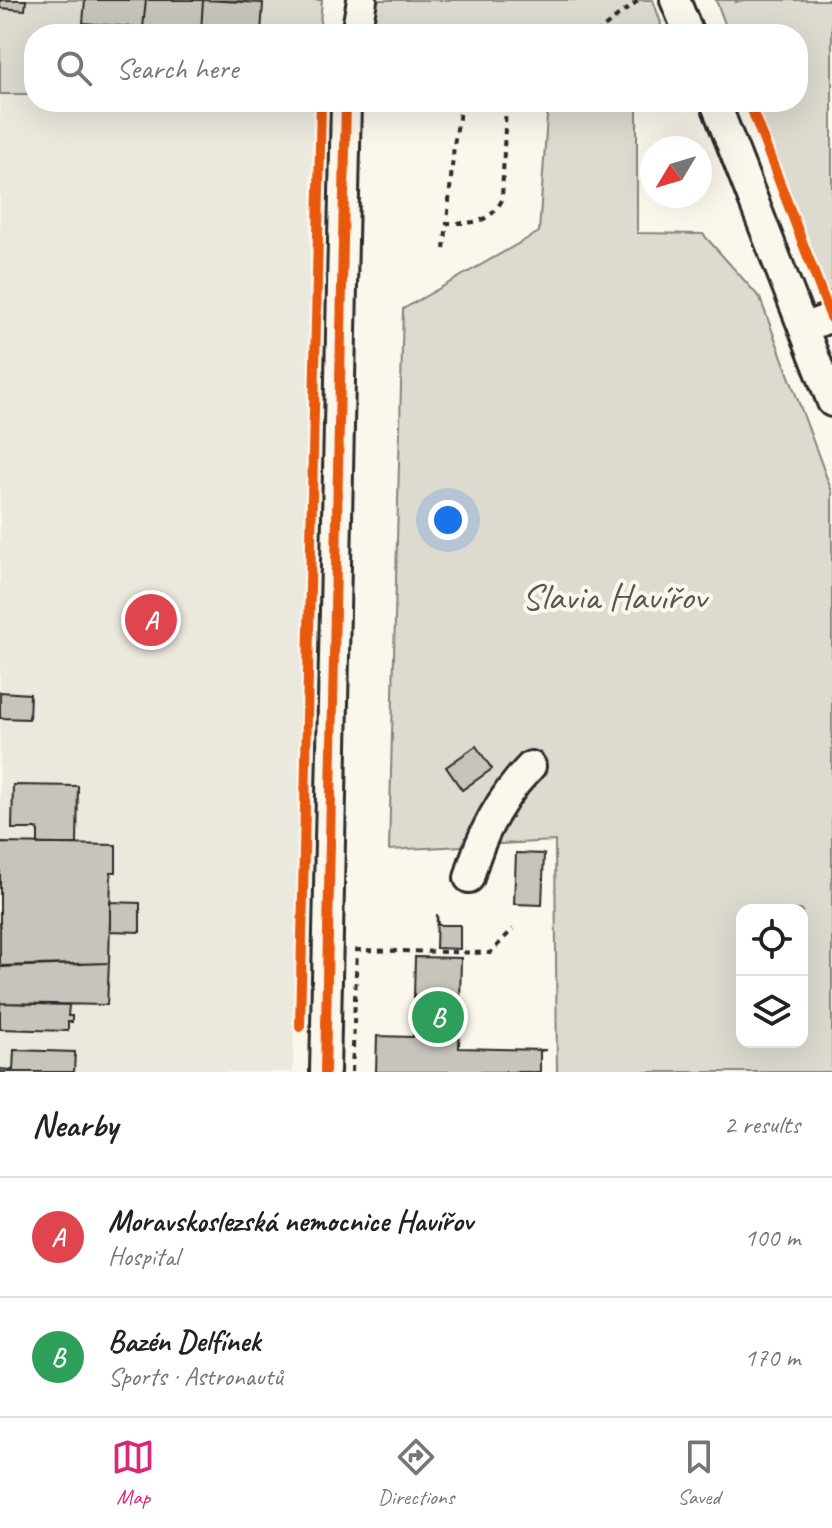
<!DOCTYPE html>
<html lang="en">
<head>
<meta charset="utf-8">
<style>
	:root { --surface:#fff; --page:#f6f6f6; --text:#222; --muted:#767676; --line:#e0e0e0; --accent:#db2777 }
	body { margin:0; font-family:Caveat,sans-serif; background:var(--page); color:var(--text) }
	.controls { position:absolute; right:24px; bottom:24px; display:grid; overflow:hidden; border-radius:16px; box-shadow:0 8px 32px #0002 }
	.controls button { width:72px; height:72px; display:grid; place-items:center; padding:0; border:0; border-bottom:2px solid var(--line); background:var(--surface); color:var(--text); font:40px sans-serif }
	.compass { position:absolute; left:640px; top:136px; width:72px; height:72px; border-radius:50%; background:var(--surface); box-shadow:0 8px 32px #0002; rotate:232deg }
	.you { position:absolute; left:448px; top:520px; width:28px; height:28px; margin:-20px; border:6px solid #fff; border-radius:50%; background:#1a73e8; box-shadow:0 0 0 12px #1a73e833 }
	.badge { display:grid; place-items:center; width:52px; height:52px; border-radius:50%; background:var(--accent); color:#fff; font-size:26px; font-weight:700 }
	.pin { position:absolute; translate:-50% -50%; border:4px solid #fff; box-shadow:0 2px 8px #0006 }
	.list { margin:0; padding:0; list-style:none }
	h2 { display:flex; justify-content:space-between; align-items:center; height:104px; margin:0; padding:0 32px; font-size:34px }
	h2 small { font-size:26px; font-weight:400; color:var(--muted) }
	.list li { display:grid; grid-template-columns:52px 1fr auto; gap:24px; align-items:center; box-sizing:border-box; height:120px; padding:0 32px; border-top:2px solid var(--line) }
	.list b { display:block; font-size:30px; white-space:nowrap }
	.list p { margin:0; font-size:26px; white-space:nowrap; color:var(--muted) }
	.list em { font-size:26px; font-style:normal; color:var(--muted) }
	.icon { flex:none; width:44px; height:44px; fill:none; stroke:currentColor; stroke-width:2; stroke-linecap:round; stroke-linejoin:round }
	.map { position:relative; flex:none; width:832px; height:1072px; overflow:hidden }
	.search { position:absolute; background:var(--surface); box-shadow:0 8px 32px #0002; left:24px; right:24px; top:24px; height:88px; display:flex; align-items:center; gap:20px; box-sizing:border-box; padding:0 28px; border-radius:32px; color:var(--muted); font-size:30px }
	.sheet { height:344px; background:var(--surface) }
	nav { display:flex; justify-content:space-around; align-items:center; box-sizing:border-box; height:112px; border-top:2px solid var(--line); background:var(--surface); font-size:22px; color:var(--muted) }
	nav a { display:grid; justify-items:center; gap:4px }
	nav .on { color:var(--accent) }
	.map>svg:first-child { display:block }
</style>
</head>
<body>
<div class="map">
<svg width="832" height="1072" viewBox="0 0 832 1072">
	<rect width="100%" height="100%" fill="#fbf7ec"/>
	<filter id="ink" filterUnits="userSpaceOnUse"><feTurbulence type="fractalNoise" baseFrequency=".0125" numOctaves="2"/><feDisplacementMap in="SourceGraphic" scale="16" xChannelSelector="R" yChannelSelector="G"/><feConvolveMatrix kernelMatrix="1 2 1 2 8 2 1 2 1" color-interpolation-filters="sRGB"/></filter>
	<g filter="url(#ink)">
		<path fill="#ebe8de" d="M0 94H34V102H313L293 1072H0Z"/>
		<path fill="#dddad0" stroke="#84827e" stroke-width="2" fill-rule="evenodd" d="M0 0H322L319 34H34V94H0Z
			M372 0H653L661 23 659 31C562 39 462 36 365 31Z
			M716 0H737L736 2 743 0H832V291L827 292 755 102H798V34H729Z
			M548 102H637V233L703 234 760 298 832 492V1072H557L555 841 389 850 403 309 539 232ZM742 910H802V1042H742Z"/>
		<path fill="#c7c4bc" stroke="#2b2b2b" stroke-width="2" d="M0 0H26L25 10 0 8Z
			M85 0H146L143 28 83 23Z
			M146 0H203L201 32 143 28Z
			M203 0 263 3 261 34 201 32Z
			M0 692 30 694 29 719 0 718Z
			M476 746 492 769 462 790 446 767Z
			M13 785 78 786 77 844H38V829H12Z
			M0 843 116 845V872H111L109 963 0 966Z
			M516 853 544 854 542 905 514 904Z
			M110 902 140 903V932L110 931Z
			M437 914 438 925H460V949L436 948Z
			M415 957 461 958 459 1048 546 1050 540 1051V1072H376L377 1036 413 1037Z
			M109 963 107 1005 0 1003V967Z
			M0 1003 69 1005 68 1016H72V1022H68V1031L0 1029Z
			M14 1050 75 1052 74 1072H0V1069L13 1070Z"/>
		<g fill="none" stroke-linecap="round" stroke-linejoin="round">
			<defs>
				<path id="minor" d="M675 0 689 34
					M356 34 362 0
					M715 102 832 402
					M803 328 832 317
					M469 878C480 836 500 798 531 766
					M325 1072 346 102"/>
			</defs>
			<use href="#minor" stroke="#2b2b2b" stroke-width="34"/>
			<path stroke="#2b2b2b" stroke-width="4" stroke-dasharray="6 6" stroke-linecap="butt" d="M378 32 438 34
				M595 34 639 0
				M462 102 454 145 447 223C471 223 489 225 502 200L506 102
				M444 249 447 223
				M352 1072 357 950 490 953 513 929"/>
			<use href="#minor" stroke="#fbf7ec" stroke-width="28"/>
			<defs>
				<path id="cycleway" d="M749 102 832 320
					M300 1027 321 102
					M325 1072 346 102"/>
			</defs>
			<use href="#cycleway" stroke="#fbf7ec" stroke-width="15"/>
			<use href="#cycleway" stroke="#e8590c" stroke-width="10"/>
		</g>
	</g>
	<g text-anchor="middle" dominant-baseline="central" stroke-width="8" stroke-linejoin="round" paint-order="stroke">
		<g font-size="38" fill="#585754" stroke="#fbf7ec">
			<text x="614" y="596">Slavia Havířov</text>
		</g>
	</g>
</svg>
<div class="controls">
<button><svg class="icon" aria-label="locate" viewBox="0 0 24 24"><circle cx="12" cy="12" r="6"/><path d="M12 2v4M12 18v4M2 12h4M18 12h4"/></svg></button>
<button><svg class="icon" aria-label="layers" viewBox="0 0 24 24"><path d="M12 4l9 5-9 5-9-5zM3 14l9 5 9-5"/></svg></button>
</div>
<svg class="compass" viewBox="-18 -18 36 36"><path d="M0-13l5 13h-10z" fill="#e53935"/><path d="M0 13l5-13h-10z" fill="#767676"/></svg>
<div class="you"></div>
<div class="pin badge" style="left:151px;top:620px;background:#e0444e">A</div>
<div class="pin badge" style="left:438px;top:1017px;background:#2e9e5b">B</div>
<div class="search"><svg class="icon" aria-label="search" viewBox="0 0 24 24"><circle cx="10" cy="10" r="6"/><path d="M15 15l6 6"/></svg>Search here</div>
</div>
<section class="sheet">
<h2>Nearby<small>2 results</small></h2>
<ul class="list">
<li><span class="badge" style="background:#e0444e">A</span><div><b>Moravskoslezská nemocnice Havířov</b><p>Hospital</p></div><em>100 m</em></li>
<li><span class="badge" style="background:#2e9e5b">B</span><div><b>Bazén Delfínek</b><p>Sports · Astronautů</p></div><em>170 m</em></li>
</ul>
</section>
<nav>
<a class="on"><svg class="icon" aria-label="map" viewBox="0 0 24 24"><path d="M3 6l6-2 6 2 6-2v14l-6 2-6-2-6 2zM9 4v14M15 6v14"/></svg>Map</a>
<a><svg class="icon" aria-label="directions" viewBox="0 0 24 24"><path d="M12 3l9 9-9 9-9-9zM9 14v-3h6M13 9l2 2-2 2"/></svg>Directions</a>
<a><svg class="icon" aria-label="saved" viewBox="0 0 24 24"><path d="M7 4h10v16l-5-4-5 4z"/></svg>Saved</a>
</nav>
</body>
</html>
